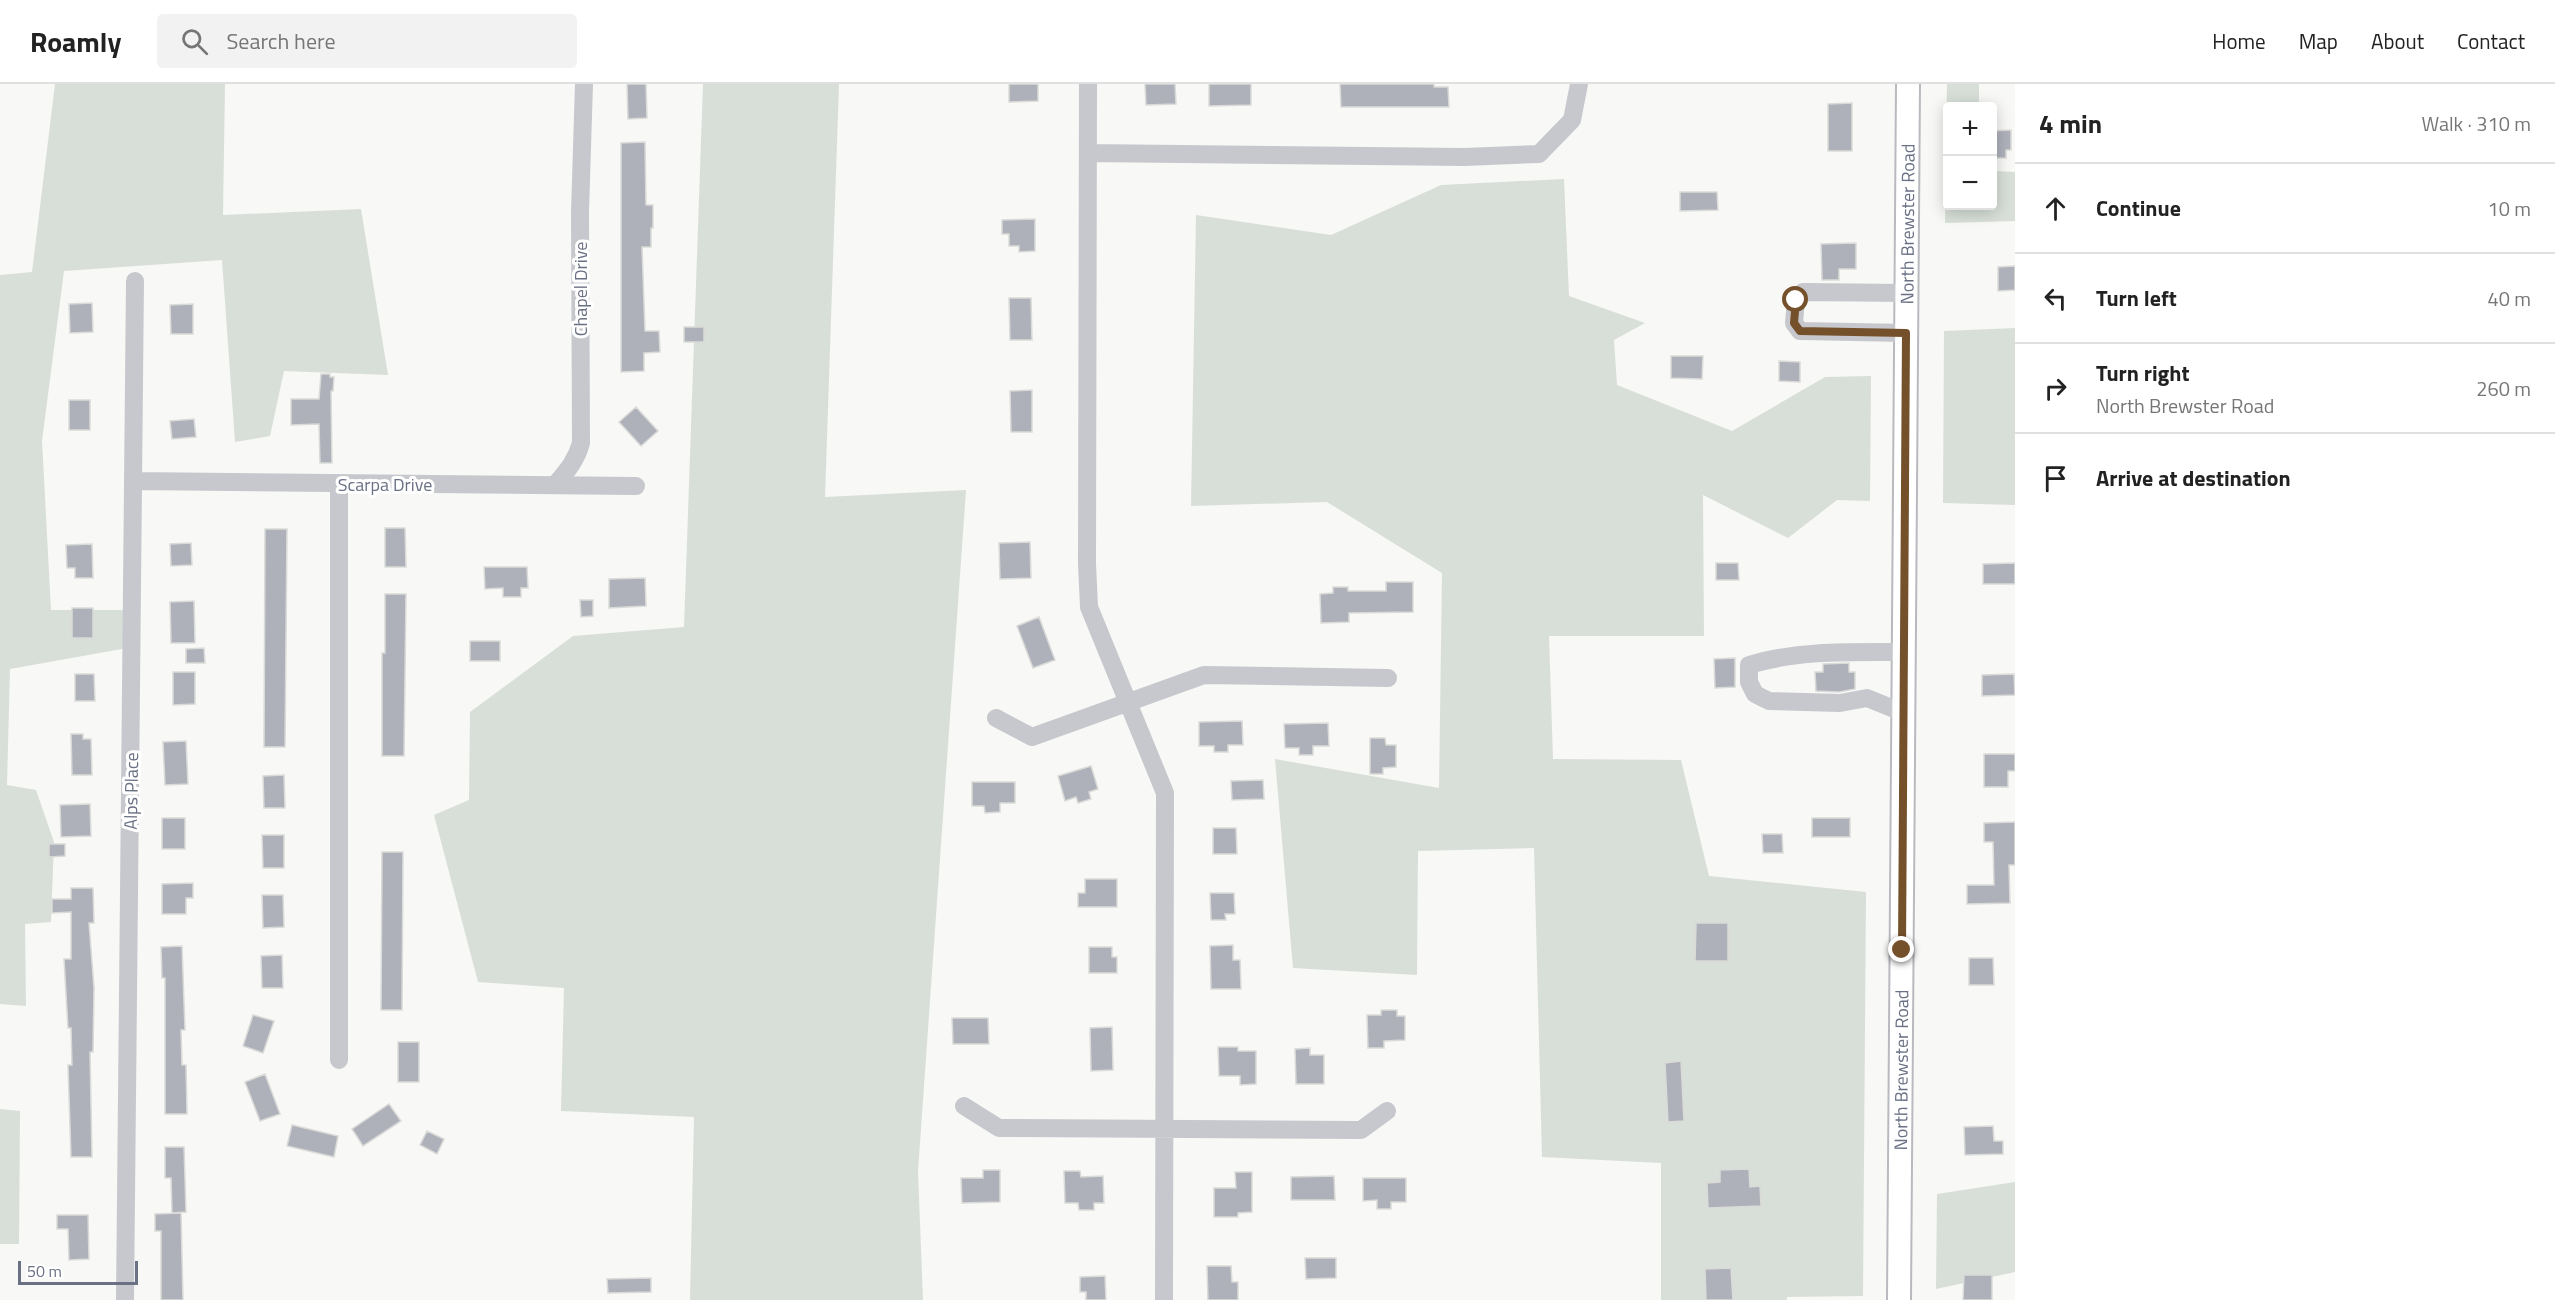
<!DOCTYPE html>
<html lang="en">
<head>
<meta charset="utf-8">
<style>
	:root { --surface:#fff; --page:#f2f2f2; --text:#222; --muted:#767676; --line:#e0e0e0 }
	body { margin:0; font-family:"Titillium Web",sans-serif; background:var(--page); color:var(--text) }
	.controls { position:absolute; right:18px; top:18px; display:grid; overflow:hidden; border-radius:6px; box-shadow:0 3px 15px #0003 }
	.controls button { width:54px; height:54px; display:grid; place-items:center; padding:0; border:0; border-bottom:2px solid var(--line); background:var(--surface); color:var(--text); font:30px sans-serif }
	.scale { position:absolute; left:18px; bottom:15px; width:120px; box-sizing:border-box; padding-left:6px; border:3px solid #6a7185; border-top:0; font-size:16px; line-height:21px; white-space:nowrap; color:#6a7185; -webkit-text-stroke:4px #fff; paint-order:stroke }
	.stop { position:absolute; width:18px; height:18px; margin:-14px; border:4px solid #74512b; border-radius:50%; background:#fff }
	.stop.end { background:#74512b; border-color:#fff; box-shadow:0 2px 6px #0008 }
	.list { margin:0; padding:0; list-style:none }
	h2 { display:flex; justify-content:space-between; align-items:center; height:78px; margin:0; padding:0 24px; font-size:26px }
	h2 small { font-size:20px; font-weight:400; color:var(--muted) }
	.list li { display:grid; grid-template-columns:39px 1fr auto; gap:18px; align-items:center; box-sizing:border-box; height:90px; padding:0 24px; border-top:2px solid var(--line) }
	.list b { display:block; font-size:22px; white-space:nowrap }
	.list p { margin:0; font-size:20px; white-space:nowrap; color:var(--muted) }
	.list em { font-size:20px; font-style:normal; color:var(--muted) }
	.icon { flex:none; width:33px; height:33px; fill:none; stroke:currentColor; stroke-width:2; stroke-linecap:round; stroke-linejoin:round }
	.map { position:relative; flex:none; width:2015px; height:1216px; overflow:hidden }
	header { display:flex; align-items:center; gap:36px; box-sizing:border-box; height:84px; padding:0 30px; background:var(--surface); border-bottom:2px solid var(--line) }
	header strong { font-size:28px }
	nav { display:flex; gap:33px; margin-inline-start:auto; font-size:21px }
	.search { width:420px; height:54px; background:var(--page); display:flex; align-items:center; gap:15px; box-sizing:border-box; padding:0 21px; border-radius:6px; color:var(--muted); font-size:22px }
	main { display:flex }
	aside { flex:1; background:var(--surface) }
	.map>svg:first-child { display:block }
</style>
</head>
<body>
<header>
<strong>Roamly</strong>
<div class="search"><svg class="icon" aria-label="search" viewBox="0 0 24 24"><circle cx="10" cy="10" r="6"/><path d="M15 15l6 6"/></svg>Search here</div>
<nav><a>Home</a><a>Map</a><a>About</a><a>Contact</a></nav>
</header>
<main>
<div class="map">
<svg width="2015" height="1216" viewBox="0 0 2015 1216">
	<rect width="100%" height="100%" fill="#f8f8f6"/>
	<path fill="#d8dfd8" d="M55 0H225L223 131 361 125 388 291 284 287 270 352 235 358 222 176 64 187 42 357 51 526H134L133 563 10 585 7 701 36 706 54 758 51 838 25 840 26 922 0 920V191L32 188Z
		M703 0H839L825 413 966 406 918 1087 923 1216H690L694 1033 561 1027 564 904 478 898 434 731 469 716 470 628 573 552 684 543Z
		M1947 0H1979V22H1948V122H1992L1993 87 2015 88V137L1945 139Z
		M1564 95 1569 212 1645 239 1614 256 1617 301 1732 347 1825 293 1871 292 1870 417 1837 416 1788 454 1703 411 1704 552H1549L1553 675 1681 676 1709 792 1866 808 1863 1212 1787 1213V1216H1661V1079L1542 1073 1534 764 1418 767 1417 891 1293 884 1275 675 1439 704 1442 489 1327 418 1191 422 1196 131 1331 151 1441 101Z
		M2015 244V421L1943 419 1944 247Z
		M0 1025 20 1027 19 1160H0Z
		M2015 1098V1188L1936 1205 1937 1110Z"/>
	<path fill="#aeb1ba" stroke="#dadad8" stroke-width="1.5" d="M627 0H646L647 34 628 35Z
		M1009 0H1038V17L1009 18Z
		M1145 0H1175L1176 20 1146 21Z
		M1209 0H1251V21L1209 22Z
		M1340 0H1434V3H1448L1449 23H1341Z
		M1852 19V67H1828V20Z
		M2011 46V66H2006V74H1992V47Z
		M645 58 646 121H653V144H651V163H642L645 247H659L660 268 644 269V287L621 288V59Z
		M1680 108H1717L1718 126 1680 127Z
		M1035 135V167L1019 168V162H1009V150H1002V136Z
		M1856 159V185H1839V196H1822L1821 160Z
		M2015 182V206L1998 207V183Z
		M1009 214H1031L1032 256H1010Z
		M92 219 93 248 70 249 69 220Z
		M193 220V250H171L170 221Z
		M684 243H704V258H684Z
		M1671 272H1703L1702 295 1671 294Z
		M1779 277 1800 278V298L1779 297Z
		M321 290H330V293H334L333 307H331L332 379H320L319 340 291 341V315H319Z
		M1032 306V348H1011L1010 307Z
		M69 316H90V346H69Z
		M636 323 658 347 641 362 619 338Z
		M194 335 196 353 172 355 170 337Z
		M385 444H405L406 483H385Z
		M265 445H287L285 663H264Z
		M1030 458 1031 494 1000 495 999 459Z
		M191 459 192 481 171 482 170 460Z
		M92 460 93 494H75V484H67L66 461Z
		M1716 479H1738L1739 496H1716Z
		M2015 479V500H1983V480Z
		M484 483H527L528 504H521V513H503V504L485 505Z
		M645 494 646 522 609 524V495Z
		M1386 498H1413V528L1349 529V538L1321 539 1320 510 1333 509V503H1348V507H1386Z
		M385 510H406L404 672H382V569H385Z
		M580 516H593V532L581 533Z
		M194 517 195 559H171L170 518Z
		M72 524H93V554H72Z
		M1039 533 1055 576 1033 584 1017 542Z
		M470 557H500V577H470Z
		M204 564 205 579H186V565Z
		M1735 574V603L1715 604 1714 575Z
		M1849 579V588H1855V605L1839 608 1816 607 1815 588H1823V580Z
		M173 588H195V620L173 621Z
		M75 590H94L95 617H75Z
		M2014 590 2015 611 1982 612V591Z
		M1242 637 1243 661H1228V668H1214V662H1199V638Z
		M1328 639 1329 662H1313V671H1299V664H1285L1284 640Z
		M71 650H83V655H91L92 691H72Z
		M1370 654H1385L1386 661H1396V683L1383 684V690H1370Z
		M186 657 188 700 165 701 163 658Z
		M1984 670H2015V687H2008V703H1984Z
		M1091 682 1098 705 1089 708 1091 715 1078 719 1076 713 1065 717 1058 692Z
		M284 691 285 724H264L263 692Z
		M1263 696 1264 715 1232 716 1231 697Z
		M972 698H1015V719H1000V728L985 729 984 722H972Z
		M90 720 91 752 61 753 60 721Z
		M162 734H185V765H162Z
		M1812 734H1850V753H1812Z
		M2015 738V781H2009L2010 819 1967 820V801H1994L1993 758H1984V739Z
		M1213 744H1236L1237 770H1213Z
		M1762 750H1782L1783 769H1763Z
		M262 751H284V784H263Z
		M49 760H65V772L49 773Z
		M382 768H403L402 926H381Z
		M1085 795H1117V823H1078V809H1085Z
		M193 799V814H186V830H162V800Z
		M71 804H93L94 839H89L94 904 93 968H90L92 1073H71L68 981H72L71 944H68L64 875H71V828L52 829V815H71Z
		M1210 809H1234L1235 830H1225L1226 836H1211Z
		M262 811H283L284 843 263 844Z
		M1696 839H1728V877H1695Z
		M1233 861V876H1240L1241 905H1211L1210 862Z
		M182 862 185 946H181L182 981H186L187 1030H165V894H162L161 863Z
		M1089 863H1112V873H1117V889H1089Z
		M282 871 283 904H262L261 872Z
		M1969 874H1993L1994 901H1969Z
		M1381 926H1397V932H1405V956L1384 957V964H1368L1367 931H1381Z
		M253 931 274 937 263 969 243 962Z
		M952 934H988L989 960H953Z
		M1112 943 1113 986 1091 987 1090 944Z
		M398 958H419V998H398Z
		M1218 963H1238V967H1256V1000L1240 1001V992H1219Z
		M1310 964V971H1324V1000H1296L1295 965Z
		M1681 977 1684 1037 1668 1038 1665 979Z
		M265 990 280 1030 260 1037 245 998Z
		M389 1020 401 1037 363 1062 352 1045Z
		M292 1041 338 1052 334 1073 287 1062Z
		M1993 1042 1994 1057H2003V1070L1965 1071 1964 1043Z
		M427 1047 444 1055 437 1070 420 1061Z
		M165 1063H184L186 1128 172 1129 171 1094H165Z
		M1749 1085 1750 1103 1760 1102 1761 1122 1708 1124 1707 1099 1720 1098V1086Z
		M983 1086H1000V1118L962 1119 961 1094H983Z
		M1064 1087H1080L1081 1093 1103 1092 1104 1119H1094V1126H1079L1078 1119H1065Z
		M1235 1088H1252V1128L1238 1129V1133H1214V1104H1236Z
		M1334 1092 1335 1116H1291V1093Z
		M1363 1094H1406V1118H1391V1125H1377V1116L1363 1117Z
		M181 1129 183 1216H161V1147H155V1130Z
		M57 1131H88L89 1175 69 1176 68 1145H57Z
		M1305 1174H1336V1194L1306 1195Z
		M1207 1182H1231L1232 1198H1238V1216H1208Z
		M1731 1184 1733 1216H1706L1705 1185Z
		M1964 1191H1992V1216H1963Z
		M1105 1192 1106 1216H1086V1208H1080V1193Z
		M651 1194V1208L608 1209 607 1195Z"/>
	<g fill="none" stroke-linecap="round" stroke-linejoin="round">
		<defs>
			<g id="major">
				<path id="s1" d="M1899 1216 1908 0"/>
			</g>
		</defs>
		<use href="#major" stroke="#b8babf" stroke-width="26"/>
		<path stroke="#c7c8cd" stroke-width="18" d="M1088 0 1087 480 1089 523 1165 709 1164 1216
			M1089 69 1465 73 1539 70 1572 36 1579 0
			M1906 249 1800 247 1794 239 1796 216 1803 208 1906 209
			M134 397 636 402
			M339 399V976
			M555 401C567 387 576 377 581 359L580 128 584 0
			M1904 629 1867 614 1840 619 1769 617 1755 610 1749 598V581C1798 566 1853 568 1904 568
			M996 634 1032 653 1204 591 1388 594
			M964 1022 999 1044 1361 1046 1387 1027
			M125 1216 135 197"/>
		<use href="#major" stroke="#fff" stroke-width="22"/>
	</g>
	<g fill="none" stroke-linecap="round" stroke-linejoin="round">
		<path stroke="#74512b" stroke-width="8" d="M1796 216 1794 239 1800 247 1906 249 1902 866"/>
	</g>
	<g text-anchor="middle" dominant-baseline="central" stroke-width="6" stroke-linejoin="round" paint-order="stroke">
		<g font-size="18" fill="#6a7185" stroke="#fff">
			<text stroke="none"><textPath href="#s1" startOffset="1076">North Brewster Road</textPath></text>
			<text transform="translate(580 205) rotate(-90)">Chapel Drive</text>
			<text x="385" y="400">Scarpa Drive</text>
			<text transform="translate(131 707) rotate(-89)">Alps Place</text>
			<text stroke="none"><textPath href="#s1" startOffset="230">North Brewster Road</textPath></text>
		</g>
	</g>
</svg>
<div class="controls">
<button>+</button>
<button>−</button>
</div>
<div class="scale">50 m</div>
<div class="stop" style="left:1796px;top:216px"></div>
<div class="stop end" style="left:1902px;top:866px"></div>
</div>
<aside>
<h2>4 min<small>Walk · 310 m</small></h2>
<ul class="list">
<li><svg class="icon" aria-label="ahead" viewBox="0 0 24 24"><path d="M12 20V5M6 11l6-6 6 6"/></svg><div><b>Continue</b></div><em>10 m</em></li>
<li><svg class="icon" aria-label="left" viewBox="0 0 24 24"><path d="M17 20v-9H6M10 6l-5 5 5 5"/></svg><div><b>Turn left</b></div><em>40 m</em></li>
<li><svg class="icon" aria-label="right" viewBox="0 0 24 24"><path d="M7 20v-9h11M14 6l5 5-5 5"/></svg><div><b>Turn right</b><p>North Brewster Road</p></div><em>260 m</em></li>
<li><svg class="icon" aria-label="arrive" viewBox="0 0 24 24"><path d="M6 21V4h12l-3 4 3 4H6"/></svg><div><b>Arrive at destination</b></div></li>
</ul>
</aside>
</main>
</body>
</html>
